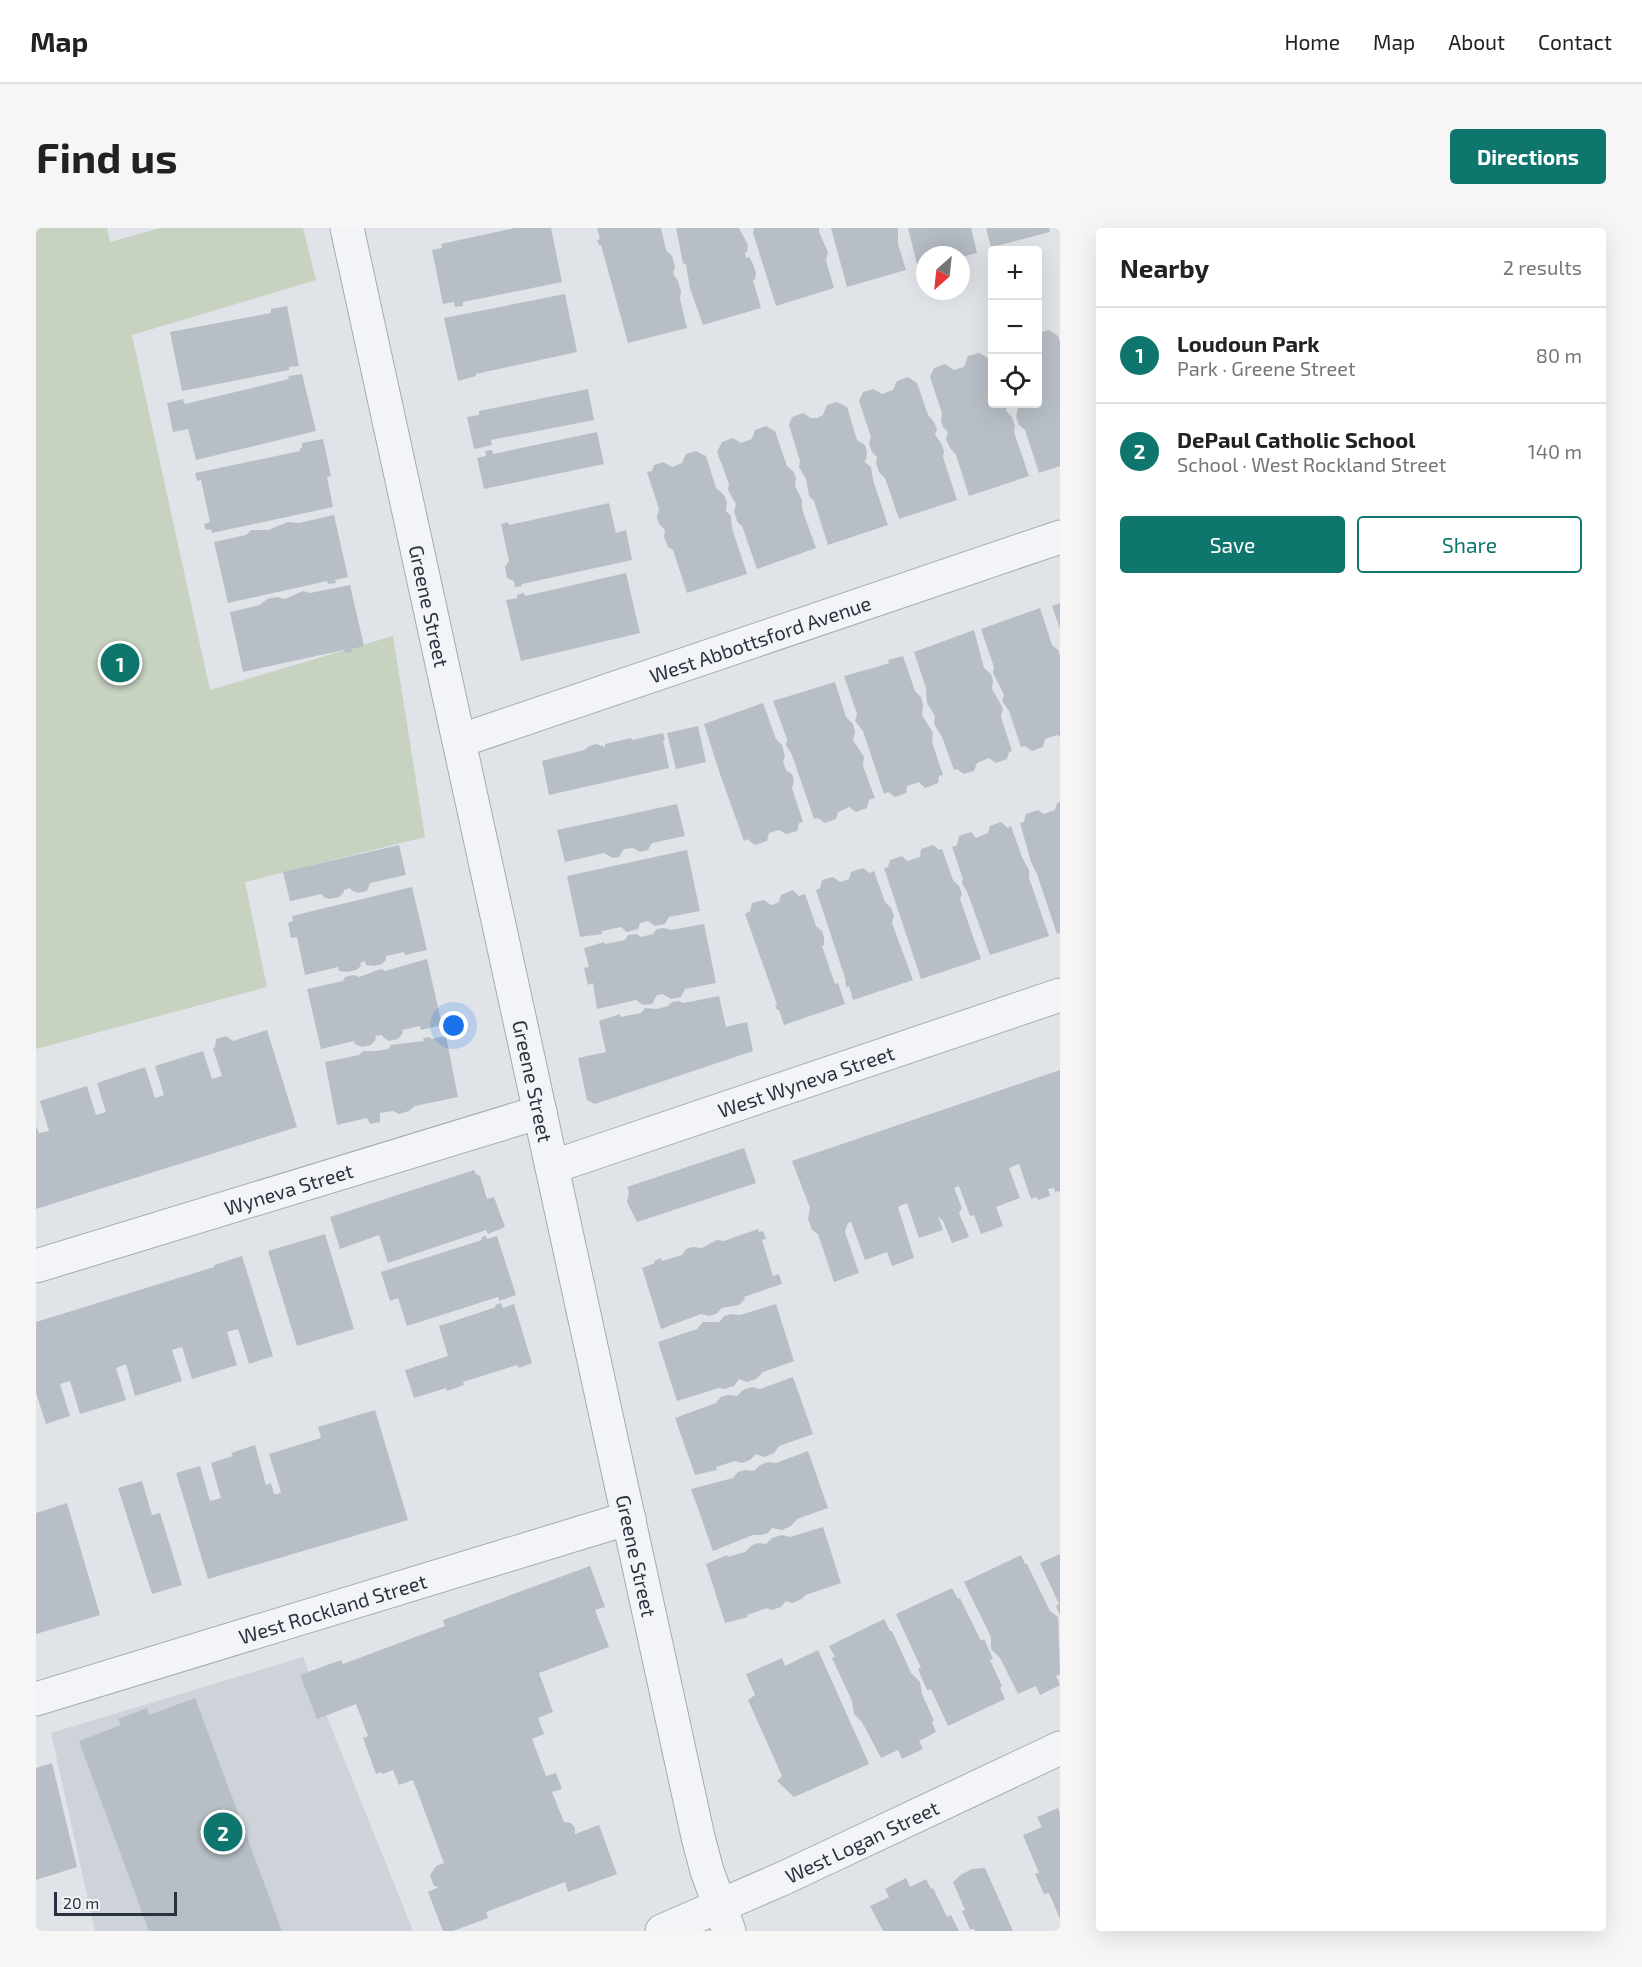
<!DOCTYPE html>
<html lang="en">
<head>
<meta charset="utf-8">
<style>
	:root { --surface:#fff; --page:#f6f6f6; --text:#222; --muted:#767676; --line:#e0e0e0; --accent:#0f766e }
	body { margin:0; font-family:"Exo 2",sans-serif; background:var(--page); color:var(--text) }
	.controls { position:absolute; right:18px; top:18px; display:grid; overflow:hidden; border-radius:6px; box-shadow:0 6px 24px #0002 }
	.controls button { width:54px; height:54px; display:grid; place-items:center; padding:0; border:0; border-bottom:2px solid var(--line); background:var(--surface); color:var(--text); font:30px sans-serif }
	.compass { position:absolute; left:880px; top:18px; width:54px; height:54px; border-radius:50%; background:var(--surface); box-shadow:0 6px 24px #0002; rotate:207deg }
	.scale { position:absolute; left:18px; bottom:15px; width:123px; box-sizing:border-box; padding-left:6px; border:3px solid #29333f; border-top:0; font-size:16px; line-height:21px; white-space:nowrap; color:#29333f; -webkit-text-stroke:4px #eff3f6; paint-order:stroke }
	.you { position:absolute; left:418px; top:798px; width:21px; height:21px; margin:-15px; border:4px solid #fff; border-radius:50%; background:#1a73e8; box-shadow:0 0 0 9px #1a73e833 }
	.badge { display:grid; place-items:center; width:39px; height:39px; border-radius:50%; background:var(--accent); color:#fff; font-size:20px; font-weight:700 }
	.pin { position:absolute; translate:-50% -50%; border:3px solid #fff; box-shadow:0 2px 6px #0006 }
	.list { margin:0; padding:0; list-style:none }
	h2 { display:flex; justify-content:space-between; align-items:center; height:78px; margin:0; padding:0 24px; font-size:26px }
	h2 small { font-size:20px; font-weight:400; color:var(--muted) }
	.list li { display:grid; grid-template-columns:39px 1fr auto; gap:18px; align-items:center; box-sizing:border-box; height:96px; padding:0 24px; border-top:2px solid var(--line) }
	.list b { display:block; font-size:22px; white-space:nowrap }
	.list p { margin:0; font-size:20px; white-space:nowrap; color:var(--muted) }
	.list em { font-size:20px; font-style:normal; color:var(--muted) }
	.actions { display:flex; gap:12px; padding:18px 24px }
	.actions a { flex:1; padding:14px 0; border:2px solid var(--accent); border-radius:6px; text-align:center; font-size:21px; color:var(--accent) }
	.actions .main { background:var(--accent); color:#fff }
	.icon { flex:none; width:33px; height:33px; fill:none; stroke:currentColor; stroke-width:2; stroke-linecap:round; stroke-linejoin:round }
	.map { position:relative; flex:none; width:1024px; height:1703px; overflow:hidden; border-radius:6px }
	header { display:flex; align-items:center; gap:36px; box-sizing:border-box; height:84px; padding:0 30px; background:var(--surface); border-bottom:2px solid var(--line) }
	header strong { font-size:28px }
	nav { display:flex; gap:33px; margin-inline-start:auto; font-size:21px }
	.intro { display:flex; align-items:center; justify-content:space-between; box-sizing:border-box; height:144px; padding:0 36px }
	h1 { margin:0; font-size:42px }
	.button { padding:15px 27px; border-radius:6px; background:var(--accent); color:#fff; font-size:21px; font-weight:700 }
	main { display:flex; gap:36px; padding:0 36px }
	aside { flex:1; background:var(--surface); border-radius:6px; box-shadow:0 6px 24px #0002 }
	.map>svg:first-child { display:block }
</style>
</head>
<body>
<header>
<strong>Map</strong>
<nav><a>Home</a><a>Map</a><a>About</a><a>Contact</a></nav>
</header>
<div class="intro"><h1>Find us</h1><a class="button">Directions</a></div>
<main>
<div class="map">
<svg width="1024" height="1703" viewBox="0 0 1024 1703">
	<rect width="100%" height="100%" fill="#e0e4e8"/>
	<path fill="#ced3da" d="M267 1429 377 1703H59L15 1505Z"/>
	<path fill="#c7d2c1" d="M0 0H71L74 14 124 0H267L280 52 96 107 174 462 357 408 389 609 209 654 231 759 0 821Z"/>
	<path fill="#b7bec5" d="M479 0H515L526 54 427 74V78L419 79 418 74 407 76 396 22 406 20 405 16Z
		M561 0H625L630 22 636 28 639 39 637 46 642 53 645 63 644 71 651 100 592 115 565 17H563L561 12 564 11Z
		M640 0H703L712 17 711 24H709L710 30 713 29 717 36 720 45 719 51 717 52 725 80 667 97 654 60 650 37 647 35Z
		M718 0H783V4L792 24 790 33 798 60 740 78 717 5Z
		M795 0H862V16L870 42 811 59Z
		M872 0H935L941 25 925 29V27H889V38L882 40Z
		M950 0H1013L1014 4 955 19Z
		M529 66 541 124 440 146V148L422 153 408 90Z
		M251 78 263 138 253 139V142L146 163 134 104 235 85V81Z
		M1013 102 1022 108 1024 114V238L1003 245 989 202 983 197 980 188 982 180 979 176H1002V110L1003 105Z
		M943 125 952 130 957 144V176H972L970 183 976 189 979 198 978 204 993 248 933 268 920 227 914 220 910 211 912 204 907 199 905 192 906 185 894 149 898 140 909 136 918 142 924 140 928 139 932 128Z
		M266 146 280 203 160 232 152 201 137 204 131 175 147 171 149 176 253 151 252 148Z
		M872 149 881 155 892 187 898 194 901 201 899 207 905 215 908 223 907 229 921 272 863 291 849 250 843 244 840 235 841 229 836 224 833 216 835 209 823 173 827 164 837 161 846 166 857 162 861 153Z
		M552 161 558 192 455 212 456 217 438 221 431 189 443 187V183Z
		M801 174 811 179 821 212 829 217 831 224 830 232 828 233 835 239 837 252 852 297 792 317 778 273 773 268 770 251 763 239 764 233 753 197 756 189 767 185 775 190H781L787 187 791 177Z
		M730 198 739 203 751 238 757 243 760 250 759 258 766 272V281L780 320 721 341 706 298 702 295 698 284 700 276 692 262 693 256 681 224 686 214 697 210 705 215 716 211 719 202Z
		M561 204 568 236 448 261 441 230 450 228 449 223 456 222 457 226Z
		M287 211 295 248 291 249 297 279 176 305 175 301 170 302 168 296 174 294 165 252 161 253 159 245 264 223 263 221 266 220V215Z
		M660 223 670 228 680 260 688 267 691 274 690 283 695 288 696 300 711 346 651 365 637 322 632 319 628 309 629 302 623 296 621 289 623 281 611 244 616 243 618 237 627 234 636 239 646 235 650 226Z
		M573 275 580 305 590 302 596 332 486 356V358L479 359 478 353 471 350 469 339 473 333 465 296 472 294 473 297Z
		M298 287 312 349 299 352 300 355 292 356 291 353 192 375 178 314 210 307 215 302H232L252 294 263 295Z
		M590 345 604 405 485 433 470 372 481 370V367L488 365 489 368Z
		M314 357 328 418 315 421 316 424 309 425 308 422 207 444 194 384 224 377 231 371 241 369 249 371 267 363 274 365Z
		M1024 375V401L1016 378Z
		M1004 380 1016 417 1022 422 1024 428V509L1021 507 1009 511 1007 519 996 523 989 518 985 519 973 483 966 473 968 467 957 445 958 439 945 401Z
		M938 402 948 440 955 446 957 453 956 461 967 480 965 489 976 523 973 524 971 531 960 535 953 530 941 535 938 543 928 546 921 541 918 542 906 509 898 496 899 488 891 475 890 460 878 424Z
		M867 428 879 463 885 469 887 477 886 487 897 505 896 514 907 547 903 548 902 555 889 560 883 554 871 558 870 565 859 569 852 564 848 566 827 503 819 493 821 486 808 448 837 440 853 435 852 432Z
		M799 454 810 489 817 496 819 504 817 512 828 529 827 538 839 570 833 572 831 580 820 584 813 579 807 582 802 584 800 591 789 595 782 590 778 591 756 527 750 517 751 511 737 473Z
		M727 475 740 511 746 517 749 528 747 533 750 542 756 546 758 553 756 560 767 594 763 595 761 603 750 606 743 602 733 605 731 613 719 617 711 611 708 613 684 546 668 496Z
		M662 498 670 534 640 541 631 505Z
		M627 505 629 512H627L633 540 513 567 506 533 548 522 553 518 560 516 569 519V516L595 510 596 512Z
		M1024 574V705L1021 706 1001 646 995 634 984 595 988 594 990 586 1002 582 1008 586 1019 582 1021 575Z
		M641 576 649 608 616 615 612 622 604 624 597 620 588 621 583 629 577 630 568 625 529 634 521 602Z
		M965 594 972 600 975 598 986 629 993 642V650L1013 708 954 727 932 666 926 655 927 651 916 619 921 617 923 608 935 604 940 610 947 607 952 605 954 598Z
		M363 617 370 647 334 655 331 663 322 665 315 662 314 660 308 662V664L303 669 294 671 287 669 286 666 254 673 247 644Z
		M897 617 903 622 906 621 917 652 923 658 926 666 924 671 945 731 885 751 848 640 852 639 854 632 866 628 871 633 884 629 885 621Z
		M651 622 664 683 633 689 629 696 619 698 612 693 604 695 602 701 591 704 585 699 566 703V706L544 709 531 648Z
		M827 640 833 645 838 643 849 674 855 680 858 688 856 695 877 752 817 772 813 758 811 760 809 754 810 753 780 662 784 660 786 652 797 649 804 654 813 651 815 644Z
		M376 659 391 722 369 727 368 724 350 728V732L346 736 338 738 330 737 329 733 324 735 325 738 320 742 311 744 303 743 302 739 269 747 261 709 255 710 252 695 257 693 256 688Z
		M757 662 763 668 769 666 780 698 786 703 788 710V717L786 718 799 756 802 755 809 776 748 797 743 782H741L739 777 741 776 709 686 714 683 716 675 728 672 735 677 739 676 743 674 745 667Z
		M668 696 680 755 649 761 645 769 635 771 627 766 621 767 616 776 607 777 600 772 561 781 557 755 552 757 548 740 553 739 548 720 568 714 569 716 589 712 592 707 601 706 605 709 617 706 621 701 628 700 635 702Z
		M391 731 406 797 385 802 384 798 366 802 367 805 362 811 353 813 348 810 346 807 339 808 340 811 335 817 326 819 319 816 318 813 285 821 271 761 307 753 309 749 318 747 323 749 345 741 349 743Z
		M683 768 690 799 711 794 717 823 559 876 551 872 542 830 570 824 563 793 584 786V789L605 785 609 780 621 781 632 778 636 774 642 773 648 775Z
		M231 802 261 899 0 981V898L3 905 13 903 4 873 51 858 60 887 70 884 61 855 109 839 119 870 128 867 119 838 167 823 176 851 186 848 177 820 179 819 180 811 190 808 197 813Z
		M410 808 422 869 379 878 373 883 363 886 357 883 344 885V894L334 896 331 890 301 897 289 834 323 827 327 823H340L352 821 355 817 388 813 387 810 394 809 395 811Z
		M1024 842V963L1019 964 1018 960 1012 961 1014 968 1002 972 1001 969 995 971 983 936 973 940 984 970 960 979 967 998 945 1006 938 987 934 988 923 958 918 960 926 980 923 985 933 1009 916 1015 907 993 902 988 907 1002 883 1010 871 975 866 977 862 979 878 1030 856 1038 851 1024 829 1032 815 994 812 995 809 1004 823 1045 798 1054 782 1006 776 1002 772 991 774 980 756 933Z
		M708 920 720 955 601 994 591 974 593 964 591 959Z
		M438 942 440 946 444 948 451 971 458 969 469 999 452 1006 450 1002 352 1035 343 1007 304 1021 294 989Z
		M722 1001 723 1004 727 1003 730 1011 726 1012 737 1048 743 1046 746 1056 708 1069 709 1071 703 1077 686 1080 680 1086 673 1088 665 1086 625 1101 606 1040 619 1035 618 1033 625 1030 626 1033 646 1027 650 1021 657 1019 666 1020 681 1012 688 1013Z
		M289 1006 318 1101 261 1118 232 1023Z
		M450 1008 451 1011 461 1008 480 1067 463 1073 462 1069 371 1098 362 1070 354 1073 345 1044 446 1012 445 1009Z
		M206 1028 237 1128 213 1136 202 1101 191 1104 201 1137 156 1151 146 1119 136 1122 146 1153 99 1168 90 1136 80 1140 90 1172 44 1186 34 1153 24 1156 34 1188 10 1196 0 1165V1094L178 1039V1037Z
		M465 1075 467 1080 478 1076 496 1135 483 1140 481 1137 427 1154 428 1157 411 1163 410 1160 378 1170 369 1142 412 1128 403 1098 460 1079 459 1077Z
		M740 1076 758 1133 727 1144 720 1151 711 1154 703 1151 698 1158 688 1161 683 1160 641 1173 622 1114 661 1101 667 1094H683L688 1088 696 1086 704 1087Z
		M757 1149 777 1206 743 1218 738 1225 728 1229 720 1226 714 1232 706 1235 699 1233 680 1239 681 1242 659 1247 639 1190 680 1175 685 1169 692 1167 701 1168 707 1162 716 1159 724 1161Z
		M339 1182 372 1292 172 1351 140 1245 164 1238 174 1273 185 1270 175 1235 197 1228 195 1225 219 1217 230 1257 235 1255 238 1266H241L245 1264 233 1226 285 1210 282 1199Z
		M772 1223 792 1280 761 1291 755 1298 746 1302 736 1300 732 1305 725 1307H717L677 1323 655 1261 697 1250 702 1244 710 1242 718 1243 724 1237 732 1234 740 1235Z
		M106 1253 116 1287 124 1285 146 1357 116 1366 82 1260Z
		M31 1275 64 1387 0 1406V1285Z
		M787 1299 805 1355 770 1367 764 1372 756 1375 750 1373 745 1379 736 1382 731 1380 711 1387 712 1389 689 1395 670 1336 691 1327 692 1329 709 1324 716 1317 723 1315 730 1316 736 1310 746 1307 754 1309Z
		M1024 1326V1387L1020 1378 1023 1376 1004 1335Z
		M985 1327 989 1336H991L1014 1383 1022 1389 1024 1446 1020 1448 1024 1457 1004 1467 1000 1458 982 1466 964 1430 955 1421V1409L928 1354Z
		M554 1338 569 1379 559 1382 573 1419 503 1445 517 1484 502 1490 508 1506 496 1511 510 1548 520 1545 526 1561 516 1564 528 1594 535 1595 539 1600V1606L563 1597 581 1646 532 1664 529 1654 450 1684 452 1690 417 1703H407L392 1664 403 1659 398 1658 394 1647 400 1638 408 1635 377 1552 363 1557 357 1542 346 1546 345 1544 340 1546 327 1510 332 1508 320 1476 281 1491 264 1447 305 1432 307 1436 409 1398 407 1392Z
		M916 1360 922 1371 924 1370 945 1413 948 1411 957 1431 954 1432 966 1458 964 1460 969 1471 912 1498 895 1461 891 1462 882 1441 885 1440 860 1386Z
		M848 1391 854 1403H856L875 1445 884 1454 886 1466 898 1493 896 1494 900 1504 883 1513 887 1521 866 1531 862 1522 845 1530 826 1494 818 1486 816 1475H817L796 1430 799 1429 793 1418Z
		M782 1422 833 1536 758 1569 741 1553 746 1548 712 1472 719 1467 710 1446 746 1430 749 1438Z
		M159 1470 246 1703H113L43 1513 85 1497 82 1491 111 1480 113 1487Z
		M16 1535 41 1639 0 1652V1540Z
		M1022 1580 1024 1586V1691L1013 1665 1008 1666 999 1646 1003 1645 987 1607 1006 1599 1001 1589Z
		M949 1640 977 1703H939L938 1701H934L926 1683 929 1682 917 1654 926 1646 936 1641Z
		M870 1650 874 1659 890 1651 895 1661 897 1660 911 1689 915 1687 923 1703H847L834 1678 853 1669 849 1661Z"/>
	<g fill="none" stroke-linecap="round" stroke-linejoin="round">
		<defs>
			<g id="street">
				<path id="s1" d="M311 0 662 1609 671 1643 693 1703"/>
				<path id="s2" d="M423 513 1024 309"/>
				<path id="s3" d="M516 939 1024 767"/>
				<path id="s4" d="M0 1038 504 884"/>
				<path id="s5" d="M0 1471 593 1290"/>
				<path id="s6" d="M626 1703 748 1650 1024 1520"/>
			</g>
		</defs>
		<use href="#street" stroke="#a5abb2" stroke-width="35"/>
		<use href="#street" stroke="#f2f4f7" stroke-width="33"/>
	</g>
	<g text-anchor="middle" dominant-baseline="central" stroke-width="4.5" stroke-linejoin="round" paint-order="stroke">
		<g font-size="20" fill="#29333f" stroke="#eff3f6">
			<text stroke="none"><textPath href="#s1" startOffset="387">Greene Street</textPath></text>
			<text stroke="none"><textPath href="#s2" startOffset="318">West Abbottsford Avenue</textPath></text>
			<text stroke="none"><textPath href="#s1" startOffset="873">Greene Street</textPath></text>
			<text stroke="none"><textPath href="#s3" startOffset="268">West Wyneva Street</textPath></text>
			<text stroke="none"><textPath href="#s4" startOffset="264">Wyneva Street</textPath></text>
			<text stroke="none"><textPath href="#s1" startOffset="1359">Greene Street</textPath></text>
			<text stroke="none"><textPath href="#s5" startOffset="310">West Rockland Street</textPath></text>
			<text stroke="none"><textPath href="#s6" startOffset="219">West Logan Street</textPath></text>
		</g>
	</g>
</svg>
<div class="controls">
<button>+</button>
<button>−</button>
<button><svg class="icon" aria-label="locate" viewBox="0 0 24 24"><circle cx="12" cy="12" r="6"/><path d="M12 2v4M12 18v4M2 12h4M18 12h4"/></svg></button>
</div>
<svg class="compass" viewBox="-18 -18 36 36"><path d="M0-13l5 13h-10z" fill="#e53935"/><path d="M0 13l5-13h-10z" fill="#767676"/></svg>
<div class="scale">20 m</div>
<div class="you"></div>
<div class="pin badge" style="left:84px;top:435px">1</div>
<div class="pin badge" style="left:187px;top:1604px">2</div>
</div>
<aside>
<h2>Nearby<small>2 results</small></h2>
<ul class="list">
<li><span class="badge">1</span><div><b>Loudoun Park</b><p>Park · Greene Street</p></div><em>80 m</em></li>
<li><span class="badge">2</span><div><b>DePaul Catholic School</b><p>School · West Rockland Street</p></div><em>140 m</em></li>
</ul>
<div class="actions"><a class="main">Save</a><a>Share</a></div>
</aside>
</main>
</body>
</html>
